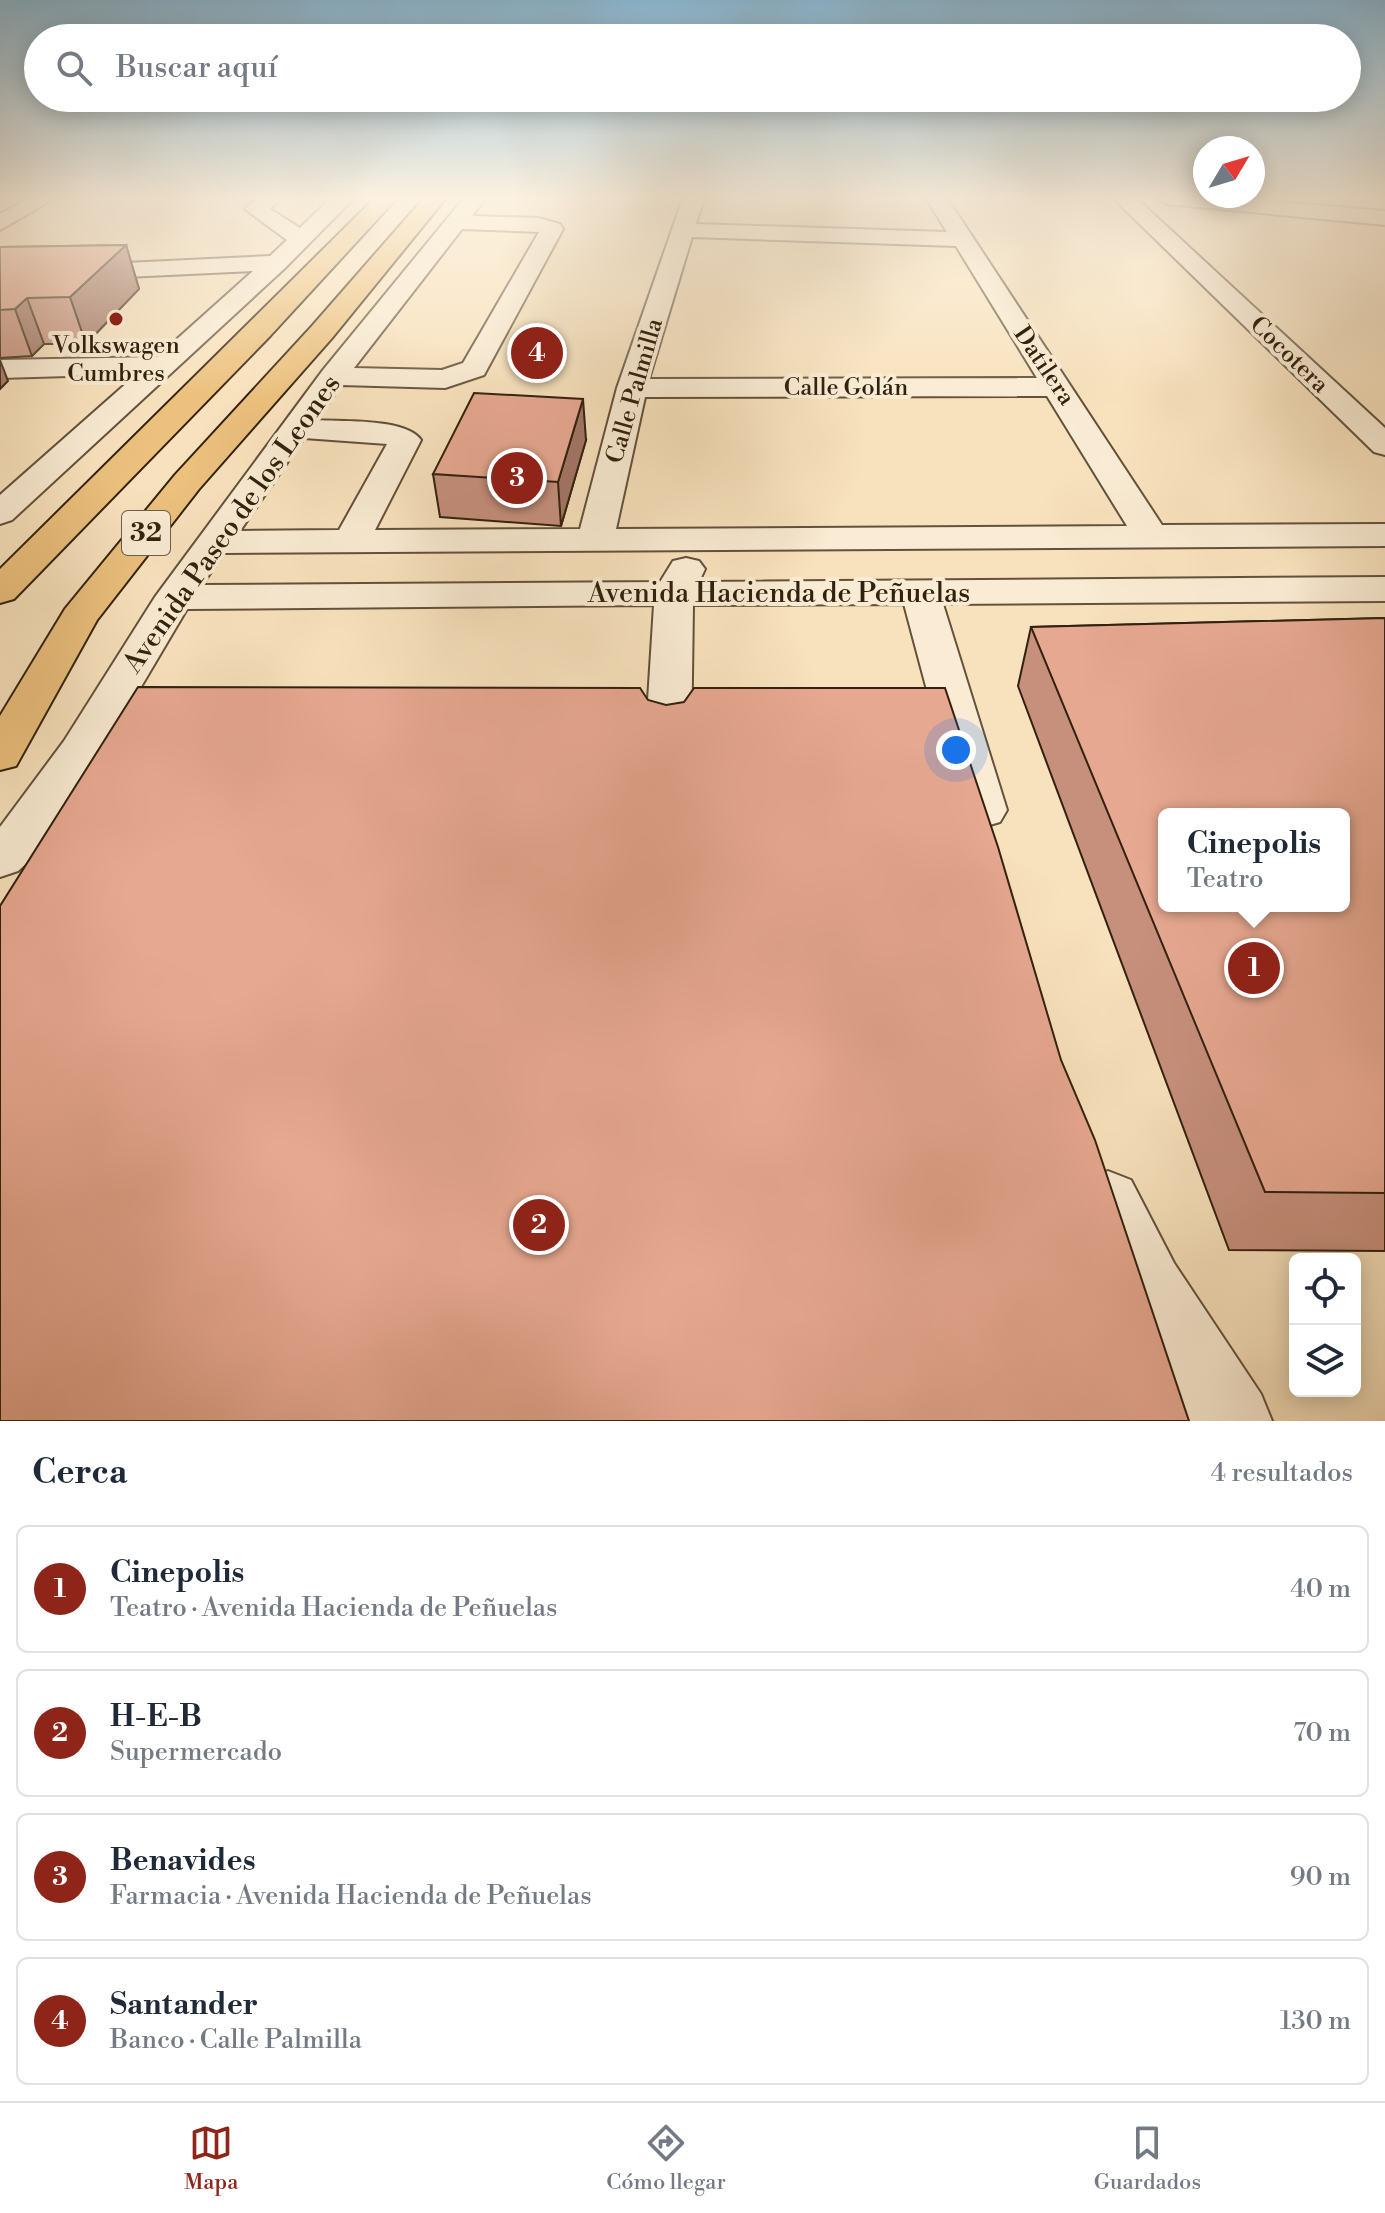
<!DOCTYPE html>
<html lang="es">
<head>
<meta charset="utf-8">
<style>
	:root { --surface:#fff; --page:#f6f6f7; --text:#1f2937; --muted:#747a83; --line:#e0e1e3; --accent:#8f2418 }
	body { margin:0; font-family:"Libre Bodoni",serif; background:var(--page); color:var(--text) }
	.controls { position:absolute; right:24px; bottom:24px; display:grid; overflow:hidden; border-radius:12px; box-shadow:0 4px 20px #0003 }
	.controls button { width:72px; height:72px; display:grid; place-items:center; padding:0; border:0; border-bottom:2px solid var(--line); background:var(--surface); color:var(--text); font:40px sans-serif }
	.compass { position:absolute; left:1193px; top:136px; width:72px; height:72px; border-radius:50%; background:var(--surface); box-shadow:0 4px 20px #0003; rotate:52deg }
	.you { position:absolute; left:956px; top:750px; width:28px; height:28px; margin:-20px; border:6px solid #fff; border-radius:50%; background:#1a73e8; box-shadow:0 0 0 12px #1a73e833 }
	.badge { display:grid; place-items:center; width:52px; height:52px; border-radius:50%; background:var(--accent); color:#fff; font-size:26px; font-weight:700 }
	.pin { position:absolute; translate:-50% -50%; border:4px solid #fff; box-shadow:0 2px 8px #0006 }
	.popup { position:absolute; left:1158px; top:808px; width:192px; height:104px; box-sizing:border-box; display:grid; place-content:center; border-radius:12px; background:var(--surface); filter:drop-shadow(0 2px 6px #0005); font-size:26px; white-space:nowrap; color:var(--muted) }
	.popup b { font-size:30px; color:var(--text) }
	.popup::after { content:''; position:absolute; left:50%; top:100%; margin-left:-16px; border:16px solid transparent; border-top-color:var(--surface) }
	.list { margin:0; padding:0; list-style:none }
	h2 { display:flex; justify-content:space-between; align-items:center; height:104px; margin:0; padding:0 32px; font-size:34px }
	h2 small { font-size:26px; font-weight:400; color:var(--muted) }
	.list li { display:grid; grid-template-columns:52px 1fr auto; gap:24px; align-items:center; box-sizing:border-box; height:128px; margin:0 16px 16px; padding:0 16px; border:2px solid var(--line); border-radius:12px }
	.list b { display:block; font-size:30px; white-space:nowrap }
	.list p { margin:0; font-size:26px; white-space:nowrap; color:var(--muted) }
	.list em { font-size:26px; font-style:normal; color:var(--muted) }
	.icon { flex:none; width:44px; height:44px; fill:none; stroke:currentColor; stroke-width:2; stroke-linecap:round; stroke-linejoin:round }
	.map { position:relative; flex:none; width:1385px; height:1421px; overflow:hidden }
	.search { position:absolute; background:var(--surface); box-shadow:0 4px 20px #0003; left:24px; right:24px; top:24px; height:88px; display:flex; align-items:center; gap:20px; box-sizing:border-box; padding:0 28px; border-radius:44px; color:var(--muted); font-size:30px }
	.sheet { height:680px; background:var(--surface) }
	nav { display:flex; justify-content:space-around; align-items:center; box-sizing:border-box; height:112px; border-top:2px solid var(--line); background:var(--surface); font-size:22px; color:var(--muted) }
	nav a { display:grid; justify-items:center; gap:4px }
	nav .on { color:var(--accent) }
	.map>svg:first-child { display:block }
</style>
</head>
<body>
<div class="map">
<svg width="1385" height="1421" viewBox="0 0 1385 1421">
	<rect width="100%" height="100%" fill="#f8e2bd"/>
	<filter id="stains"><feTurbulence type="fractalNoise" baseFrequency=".0025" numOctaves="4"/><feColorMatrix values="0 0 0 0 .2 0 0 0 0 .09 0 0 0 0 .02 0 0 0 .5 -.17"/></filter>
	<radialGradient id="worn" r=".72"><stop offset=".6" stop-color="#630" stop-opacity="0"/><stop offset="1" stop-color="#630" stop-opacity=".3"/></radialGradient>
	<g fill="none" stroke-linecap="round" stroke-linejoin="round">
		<defs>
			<path id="minor" d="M29 198H55L0 230V214Z
				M258 198H281L270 209 300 228 331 198H354L285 268 12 520 0 524V495L137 374 0 378V360L157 357 253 271 0 283V269L270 256 287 240 245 209Z
				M464 198H486L472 216 538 218 560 224 563 229 484 375 445 388 341 385 317 420C343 422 406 418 421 440L375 530 580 529 617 388 683 198H704L696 224 947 232 926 198H947L1162 525 1385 524V546L224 553 202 585 660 582 673 561 686 558 699 561 705 569 699 582 1385 577V601L943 604 1007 810 1000 822 983 827 966 822 959 810 904 604 693 605 691 748 684 759 668 763 652 759 645 748 654 605 187 609 96 763 31 859 18 871 0 877V827L64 741 155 597 323 370ZM462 229 539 232 463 363 442 370 354 368ZM692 237 956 246 1037 378 649 379ZM1047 396 1127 526 616 529 645 397ZM304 438 387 444 339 530 240 531Z
				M1113 198H1136L1385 428V455L1374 452Z
				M1156 198H1232L1385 211V225L1167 204Z
				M1108 1171 1131 1180 1174 1263 1261 1394 1272 1421H1190L1125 1312 1075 1203 1085 1180Z"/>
			<path id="major" d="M375 198H397L270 336 14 599 0 603V569Z
				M424 198H446L332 338 199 489 97 620 16 766 0 770V716L65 609 175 475 312 326Z"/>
		</defs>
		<use href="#minor" stroke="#63513a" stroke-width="4"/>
		<use href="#major" stroke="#31210e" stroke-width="4"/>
		<use href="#minor" fill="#faecd4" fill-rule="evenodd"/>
		<use href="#major" fill="#ecc17e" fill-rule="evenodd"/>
	</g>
	<path fill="#c7907d" stroke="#31210e" stroke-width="2" d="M126 245 139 289 86 344H44L32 356 0 358V247Z
		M586 440 561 526 440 517 433 474Z
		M1385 618V1251L1229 1250 1018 686 1031 627Z"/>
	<path fill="#a27666" stroke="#31210e" stroke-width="2" d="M126 245 139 289 86 344 70 297Z
		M27 298 44 344 32 356 15 309Z
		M0 360 8 381 0 389Z
		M583 399 586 440 561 526 558 482Z"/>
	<path fill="#e7a891" stroke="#31210e" stroke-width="2" fill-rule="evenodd" d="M126 245 70 297 27 298 15 309 0 310V247Z
		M474 393 583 399 558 482 433 474Z
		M1385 618V1193L1265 1192 1031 627ZM1164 814H1344V906H1164Z
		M138 687 640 688 648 700 666 705 684 702 694 688H945L998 847 1061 1060 1095 1140 1189 1421H0V906Z"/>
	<linearGradient id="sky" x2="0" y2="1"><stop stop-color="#8ab8d4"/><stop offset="0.5" stop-color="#fcf2e1"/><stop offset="1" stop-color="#fcf2e1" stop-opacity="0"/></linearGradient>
	<rect width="1385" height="396" fill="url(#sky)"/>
	<circle fill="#8f2418" stroke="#faecd4" stroke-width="3" cx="116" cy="319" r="8"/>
	<g text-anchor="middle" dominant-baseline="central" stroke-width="8" stroke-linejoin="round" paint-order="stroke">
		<g font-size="24" fill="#31210e" stroke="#faecd4">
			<text x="116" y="346">Volkswagen<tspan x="116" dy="28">Cumbres</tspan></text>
		</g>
		<g font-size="24" fill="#31210e" stroke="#faecd4">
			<text transform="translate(1289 355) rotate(44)">Cocotera</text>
			<text transform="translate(1044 366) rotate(56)">Datilera</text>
			<text x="846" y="388">Calle Golán</text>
			<text transform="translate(635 391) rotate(-74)">Calle Palmilla</text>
		</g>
		<rect fill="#faecd4" stroke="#6d5e49" stroke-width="2" x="122" y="511" width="48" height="44" rx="6"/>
		<g font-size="26" font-weight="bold" fill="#31210e">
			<text x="146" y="533">32</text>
		</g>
		<g font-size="28" fill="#31210e" stroke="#faecd4">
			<text transform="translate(232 524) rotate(-55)">Avenida Paseo de los Leones</text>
			<text x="779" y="593">Avenida Hacienda de Peñuelas</text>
		</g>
	</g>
	<rect width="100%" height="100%" filter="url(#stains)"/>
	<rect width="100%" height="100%" fill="url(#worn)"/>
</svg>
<div class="controls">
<button><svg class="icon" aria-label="locate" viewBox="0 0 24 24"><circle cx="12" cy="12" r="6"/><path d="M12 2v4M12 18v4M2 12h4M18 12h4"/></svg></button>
<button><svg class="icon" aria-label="layers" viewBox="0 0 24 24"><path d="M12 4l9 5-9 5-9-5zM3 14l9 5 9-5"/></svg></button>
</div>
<svg class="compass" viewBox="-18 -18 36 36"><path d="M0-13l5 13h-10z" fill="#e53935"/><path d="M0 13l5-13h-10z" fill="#747a83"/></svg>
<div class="you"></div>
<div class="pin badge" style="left:1254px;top:968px">1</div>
<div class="popup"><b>Cinepolis</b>Teatro</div>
<div class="pin badge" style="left:539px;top:1225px">2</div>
<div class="pin badge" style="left:517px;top:478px">3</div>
<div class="pin badge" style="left:537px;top:353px">4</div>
<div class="search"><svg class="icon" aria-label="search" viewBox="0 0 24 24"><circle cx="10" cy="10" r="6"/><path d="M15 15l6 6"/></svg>Buscar aquí</div>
</div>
<section class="sheet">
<h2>Cerca<small>4 resultados</small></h2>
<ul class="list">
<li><span class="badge">1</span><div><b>Cinepolis</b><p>Teatro · Avenida Hacienda de Peñuelas</p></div><em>40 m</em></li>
<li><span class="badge">2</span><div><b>H-E-B</b><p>Supermercado</p></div><em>70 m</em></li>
<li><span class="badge">3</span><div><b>Benavides</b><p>Farmacia · Avenida Hacienda de Peñuelas</p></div><em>90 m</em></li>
<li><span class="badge">4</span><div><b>Santander</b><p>Banco · Calle Palmilla</p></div><em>130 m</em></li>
</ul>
</section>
<nav>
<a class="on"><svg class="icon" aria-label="map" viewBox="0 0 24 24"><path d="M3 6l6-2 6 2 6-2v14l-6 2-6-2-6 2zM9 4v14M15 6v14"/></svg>Mapa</a>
<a><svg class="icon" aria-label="directions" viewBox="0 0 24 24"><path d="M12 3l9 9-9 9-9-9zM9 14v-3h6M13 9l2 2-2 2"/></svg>Cómo llegar</a>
<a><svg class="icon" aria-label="saved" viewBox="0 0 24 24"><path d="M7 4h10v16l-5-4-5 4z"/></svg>Guardados</a>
</nav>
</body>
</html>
